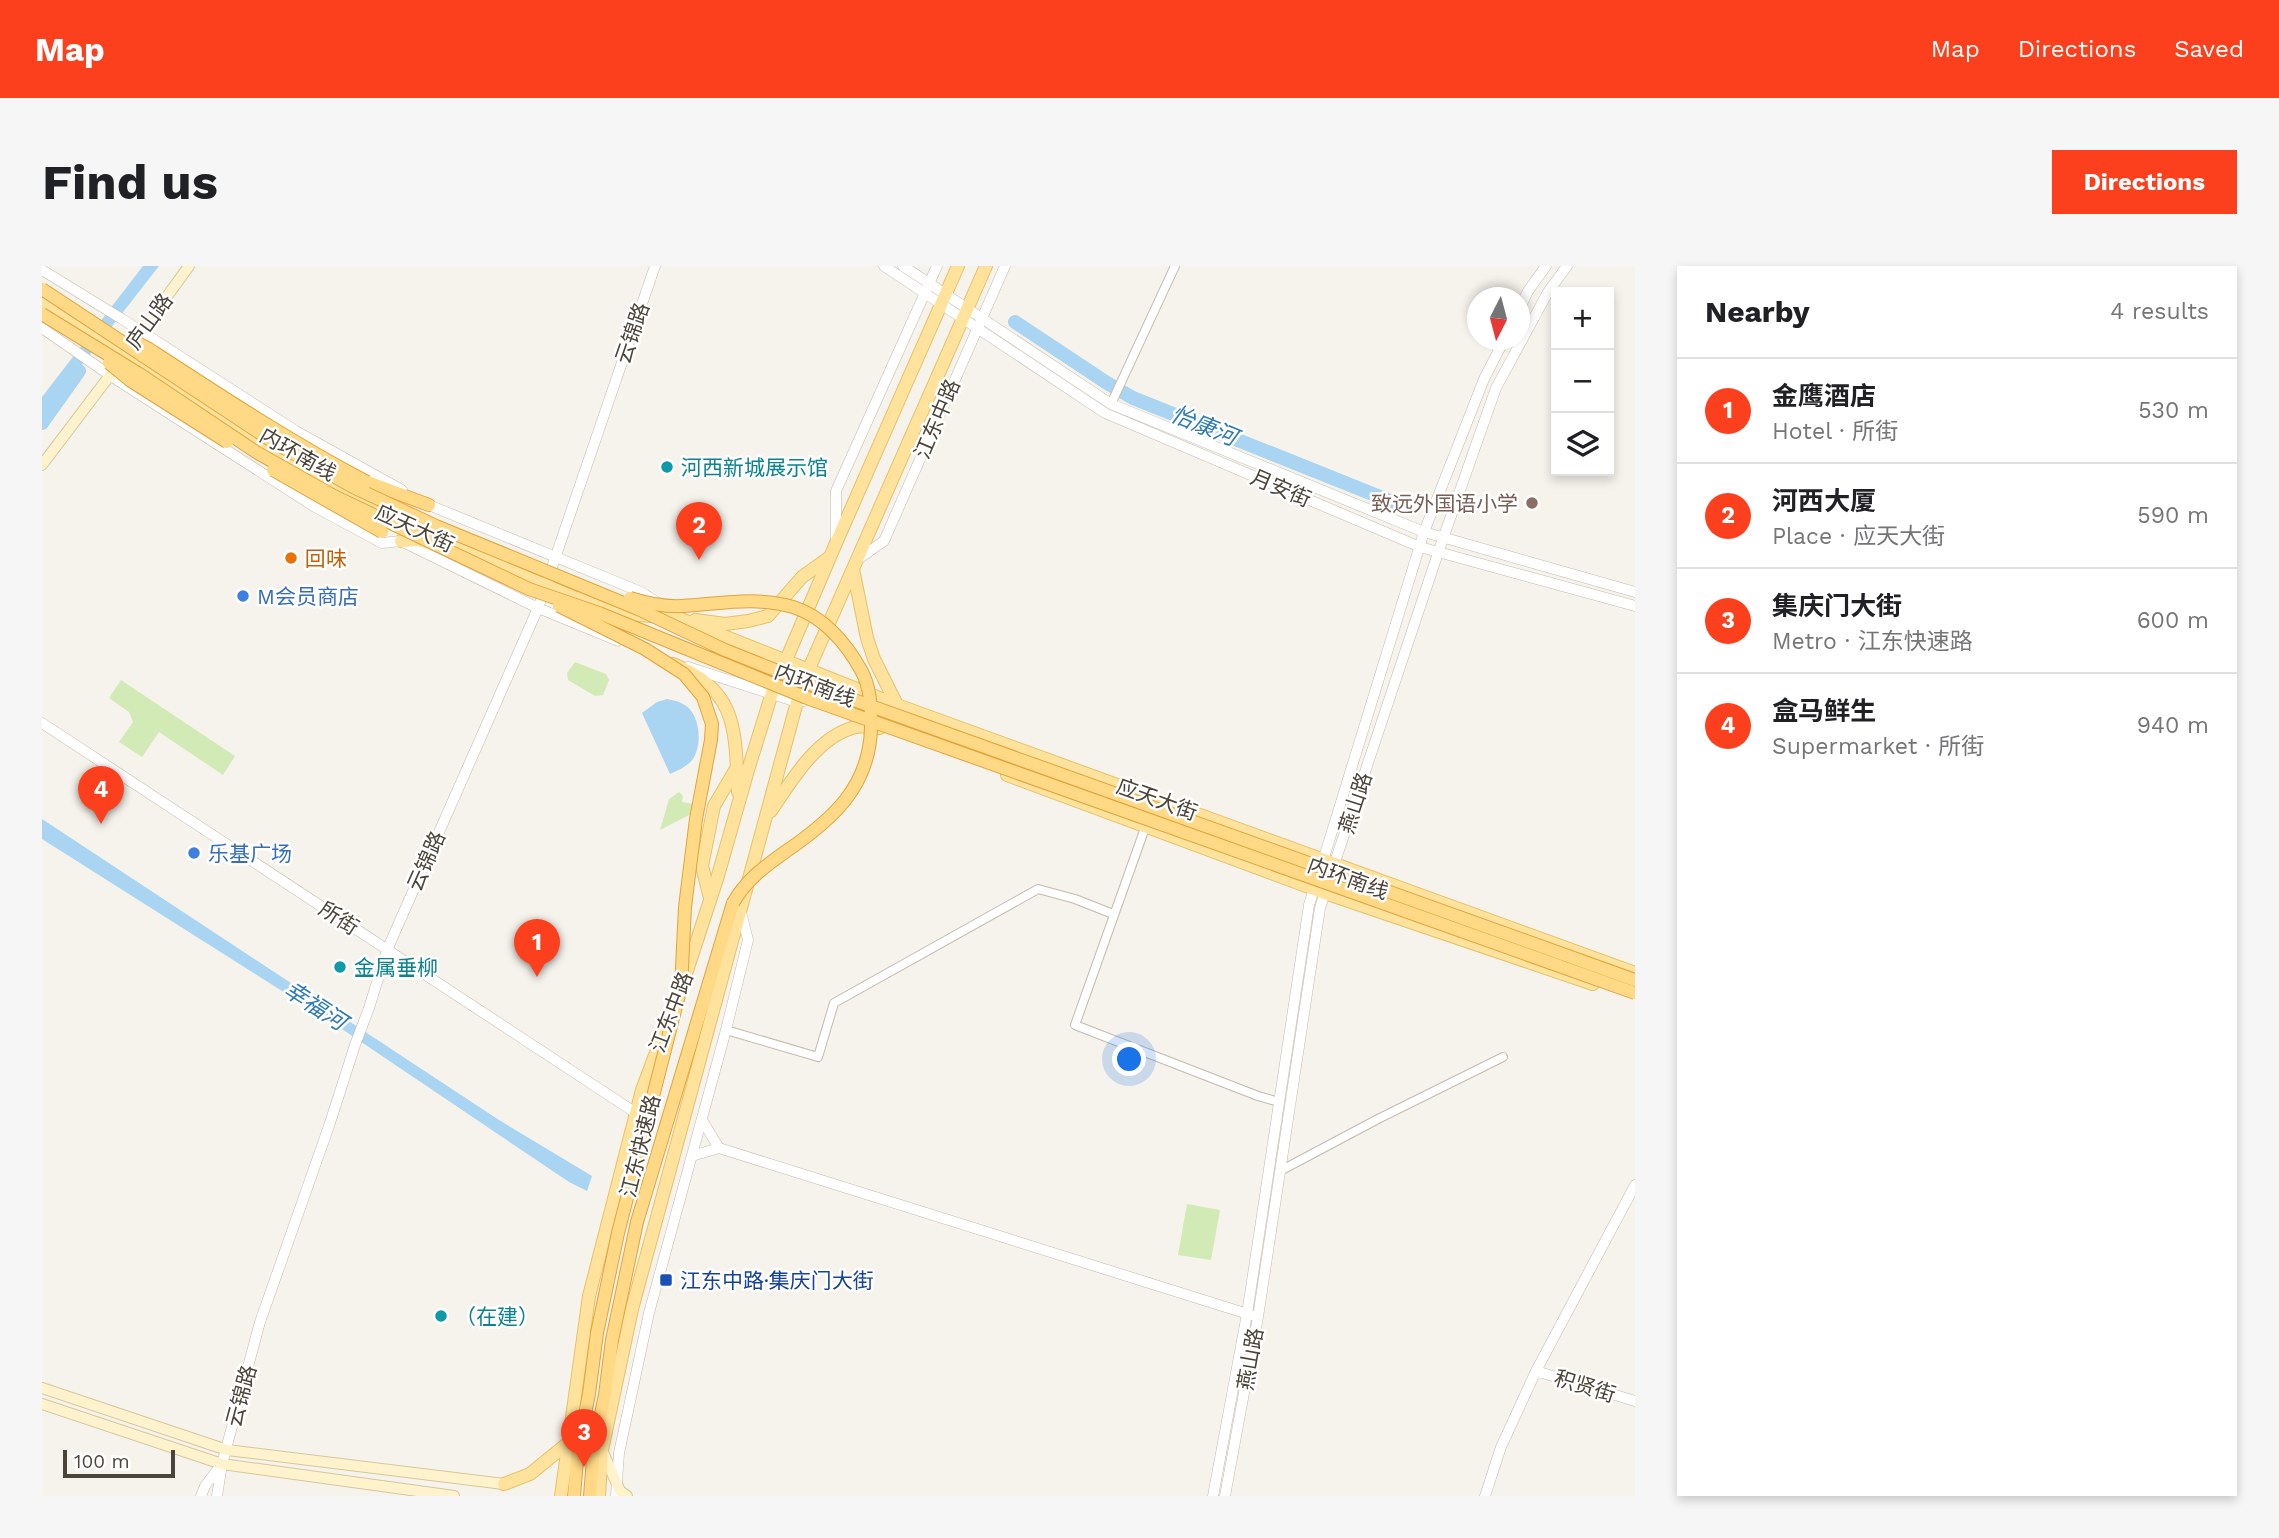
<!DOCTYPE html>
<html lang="en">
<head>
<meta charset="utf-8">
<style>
	:root { --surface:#fff; --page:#f6f6f6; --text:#202124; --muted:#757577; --line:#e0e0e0; --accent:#fc3f1d }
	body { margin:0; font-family:"Work Sans","Noto Sans SC",sans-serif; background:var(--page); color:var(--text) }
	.controls { position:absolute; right:21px; top:21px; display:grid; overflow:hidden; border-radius:0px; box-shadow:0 4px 10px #0003 }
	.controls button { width:63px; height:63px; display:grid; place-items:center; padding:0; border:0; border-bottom:2px solid var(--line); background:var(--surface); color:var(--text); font:35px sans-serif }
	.compass { position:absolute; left:1425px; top:21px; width:63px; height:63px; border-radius:50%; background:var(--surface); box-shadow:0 4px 10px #0003; rotate:186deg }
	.scale { position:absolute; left:21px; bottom:18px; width:112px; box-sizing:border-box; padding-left:7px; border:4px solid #4b4439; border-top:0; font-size:19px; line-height:24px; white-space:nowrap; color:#4b4439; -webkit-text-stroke:5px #fff; paint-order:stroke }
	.you { position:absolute; left:1088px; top:794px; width:24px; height:24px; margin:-18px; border:5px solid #fff; border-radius:50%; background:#1a73e8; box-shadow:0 0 0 10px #1a73e833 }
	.badge { display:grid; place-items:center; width:46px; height:46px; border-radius:50%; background:var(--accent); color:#fff; font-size:23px; font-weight:700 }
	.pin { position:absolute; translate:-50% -58px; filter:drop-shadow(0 2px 4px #0008) }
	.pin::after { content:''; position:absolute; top:37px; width:24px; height:21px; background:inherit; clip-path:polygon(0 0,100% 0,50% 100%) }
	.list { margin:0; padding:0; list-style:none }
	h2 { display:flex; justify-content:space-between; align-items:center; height:91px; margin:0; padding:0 28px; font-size:30px }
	h2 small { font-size:23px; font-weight:400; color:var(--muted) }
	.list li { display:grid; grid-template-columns:46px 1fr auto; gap:21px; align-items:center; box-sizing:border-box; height:105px; padding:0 28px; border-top:2px solid var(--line) }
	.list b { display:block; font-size:26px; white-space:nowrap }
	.list p { margin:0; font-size:23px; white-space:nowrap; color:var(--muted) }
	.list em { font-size:23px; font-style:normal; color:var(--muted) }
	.icon { flex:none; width:38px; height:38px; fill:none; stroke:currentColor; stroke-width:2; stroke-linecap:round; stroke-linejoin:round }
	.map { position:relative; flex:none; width:1593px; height:1230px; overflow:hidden; border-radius:0px }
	header { display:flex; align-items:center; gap:42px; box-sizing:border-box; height:98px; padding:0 35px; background:var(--accent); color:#fff }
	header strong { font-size:33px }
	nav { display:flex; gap:38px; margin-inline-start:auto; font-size:24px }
	.intro { display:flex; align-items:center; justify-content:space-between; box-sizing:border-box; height:168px; padding:0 42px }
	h1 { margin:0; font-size:49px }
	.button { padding:18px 32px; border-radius:0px; background:var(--accent); color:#fff; font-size:24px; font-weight:700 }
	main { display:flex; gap:42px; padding:0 42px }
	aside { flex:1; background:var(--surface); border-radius:0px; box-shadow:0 4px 10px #0003 }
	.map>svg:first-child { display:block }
</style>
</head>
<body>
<header>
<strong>Map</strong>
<nav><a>Map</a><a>Directions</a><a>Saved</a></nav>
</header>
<div class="intro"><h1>Find us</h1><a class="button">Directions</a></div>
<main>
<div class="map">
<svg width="1593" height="1230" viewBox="0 0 1593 1230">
	<rect width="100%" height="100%" fill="#f6f3ec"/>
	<path fill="#d2eab5" d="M533 396 564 408 567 414 561 429 553 430 526 414 525 407Z
		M79 414 193 490 181 509 117 466 100 491 77 476 91 456 87 446 67 432Z
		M637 526 641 530 640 536 656 539 657 544 618 564 627 533Z
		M1145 938 1178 944 1169 994 1136 989Z"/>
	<path fill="#a9d4f2" d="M101 0H117L0 150V131Z
		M625 433C630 434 636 435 641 438 658 446 661 478 651 493 645 501 636 504 628 508L600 447 615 436Z
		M0 553 457 854 550 910 545 925 527 916 300 763 0 573Z"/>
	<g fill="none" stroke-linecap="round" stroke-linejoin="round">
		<path stroke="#a9d4f2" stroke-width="14" d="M973 56 1065 117 1091 132 1363 241
			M0 157 37 105"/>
		<defs>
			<path id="minor" d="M1069 138 1133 0
				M1103 562 1033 759 1216 830 1237 836
				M684 764 776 791 792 737 996 623 1033 633 1071 648
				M1238 905 1336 853 1461 791"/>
			<path id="tertiary" d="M842 0 1063 147 1378 281 1593 340
				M861 0 1069 138 1382 266 1593 326
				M0 4 80 53 254 165 360 224
				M1478 42 1486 25 1504 0
				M0 62 69 110 273 241 340 277 359 275 496 342 576 375
				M382 237 599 326 616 337
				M794 275V225L895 0
				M815 294 842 275 963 0
				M646 401 755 436 762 435
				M0 457 594 847
				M1280 598 1382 266 1442 113 1462 74
				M1291 602 1396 287 1454 122 1506 26 1525 0
				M660 854 677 882
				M650 890 677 882 1209 1049
				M1494 1105 1593 1135
				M159 1230 163 1220 179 1199
				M175 1230 180 1198 218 1056 287 860 313 779 327 742 345 684 496 342 613 0
				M574 1230 577 1187 607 1047 684 764 706 674 699 646
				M1171 1230 1205 1048 1267 639 1273 619
				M1183 1230 1216 1051 1278 642 1284 623
				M1443 1230 1459 1181 1494 1105 1593 919"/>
			<path id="secondary" d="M89 80 147 0
				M0 199 78 96
				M0 1122 185 1184 462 1218
				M0 1138 180 1198 412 1230
				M560 1184 578 1225 585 1230"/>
			<path id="primary" d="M0 38 81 91
				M76 81 177 149
				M167 147 228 187 314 234
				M310 228 354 248
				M375 263 547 338
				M359 275 376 274 386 277
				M811 303 825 372 832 393 855 439
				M541 328 588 348 639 353 855 439 1593 707
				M653 354 683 358 706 355 726 350 760 311 788 291
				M631 398C696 424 693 464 696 526
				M965 509 1283 627 1551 718
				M729 545C749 515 774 473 810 462 818 459 830 461 838 462
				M668 632 660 600 672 540 695 501
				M641 717 675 613 706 504 730 427 794 277 916 0
				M462 1218 488 1208 526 1177
				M519 1230 547 1030 600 824 625 757
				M557 1230 560 1184 590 1043 755 436 766 405 944 0"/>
			<path id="trunk" d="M325 216 387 239
				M532 1230 536 1181 547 1128 555 1067
				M548 1230 552 1181 563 1129 570 1074 595 956 691 637"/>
		</defs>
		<use href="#minor" stroke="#c2bbae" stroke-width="10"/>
		<use href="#tertiary" stroke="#c2bbae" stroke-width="11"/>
		<use href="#secondary" stroke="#d6c79b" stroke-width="12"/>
		<use href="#primary" stroke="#e6c16a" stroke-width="14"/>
		<use href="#trunk" stroke="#e0a43c" stroke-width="14"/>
		<use href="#minor" stroke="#fff" stroke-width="8"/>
		<use href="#tertiary" stroke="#fff" stroke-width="10"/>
		<use href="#secondary" stroke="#fff3cd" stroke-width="10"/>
		<use href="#primary" stroke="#ffe39c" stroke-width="12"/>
		<use href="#trunk" stroke="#ffd985" stroke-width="12"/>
		<defs>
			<path id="trunk-bridge" d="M0 23 233 177 311 221 394 260 596 343 683 384 773 420 1593 714
				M0 48 99 109 214 186 292 230 487 323 557 347 765 432 1593 727
				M92 75 107 83C179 130 249 176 325 216
				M67 97 89 115 185 176
				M231 204 340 266
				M588 332C604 337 623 341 640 340 678 338 713 330 751 341 781 350 804 377 819 404 829 422 829 441 829 461 828 521 790 554 743 586 722 601 704 614 691 637
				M517 340 603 383 642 408 661 431 670 458 669 474 654 553 643 641 639 721 576 967 555 1067"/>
		</defs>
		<use href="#trunk-bridge" stroke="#e0a43c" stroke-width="14" stroke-linecap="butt"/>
		<use href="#trunk-bridge" stroke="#ffd985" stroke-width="12"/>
	</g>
	<g fill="#0f9aa8" stroke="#fff" stroke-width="2.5">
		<circle cx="625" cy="201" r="7"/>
		<circle cx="298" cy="701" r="7"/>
		<circle cx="399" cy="1050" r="7"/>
	</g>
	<circle fill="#8d6e63" stroke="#fff" stroke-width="2.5" cx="1490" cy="237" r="7"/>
	<circle fill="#e8710a" stroke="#fff" stroke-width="2.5" cx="249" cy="292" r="7"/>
	<g fill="#3f7fe0" stroke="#fff" stroke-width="2.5">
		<circle cx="201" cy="330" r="7"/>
		<circle cx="152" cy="587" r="7"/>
	</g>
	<rect fill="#1a4fb4" stroke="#fff" stroke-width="2.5" x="617" y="1007" width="14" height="14" rx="3.5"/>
	<g text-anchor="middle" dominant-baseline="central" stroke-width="5" stroke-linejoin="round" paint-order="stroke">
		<g font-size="21" fill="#4b4439" stroke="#fff">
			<text transform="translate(107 55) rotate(-54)">庐山路</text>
			<text transform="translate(590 67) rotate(-71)">云锦路</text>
			<text transform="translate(895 153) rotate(-67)">江东中路</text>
			<text transform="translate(256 188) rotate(30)">内环南线</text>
			<text transform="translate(1239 222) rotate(23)">月安街</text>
			<text transform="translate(373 262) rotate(25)">应天大街</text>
			<text transform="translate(773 419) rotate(21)">内环南线</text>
			<text transform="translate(1115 533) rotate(20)">应天大街</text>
			<text transform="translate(1313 537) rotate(-72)">燕山路</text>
			<text transform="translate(384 595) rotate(-66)">云锦路</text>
			<text transform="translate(1306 612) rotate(20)">内环南线</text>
			<text transform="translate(297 652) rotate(33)">所街</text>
			<text transform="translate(629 746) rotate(-69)">江东中路</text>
			<text transform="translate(598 880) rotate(-76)">江东快速路</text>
			<text transform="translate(1208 1093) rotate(-80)">燕山路</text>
			<text transform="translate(1543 1120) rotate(17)">积贤街</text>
			<text transform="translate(199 1130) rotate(-75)">云锦路</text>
		</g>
		<g font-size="21" fill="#0d838f" stroke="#fff" text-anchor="start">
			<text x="639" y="201">河西新城展示馆</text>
			<text x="312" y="701">金属垂柳</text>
			<text x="413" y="1050">（在建）</text>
		</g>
		<g font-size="21" fill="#785e54" stroke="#fff" text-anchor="end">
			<text x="1476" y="237">致远外国语小学</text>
		</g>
		<g font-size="21" fill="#c56008" stroke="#fff" text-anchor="start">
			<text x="263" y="292">回味</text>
		</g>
		<g font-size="21" fill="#366cbe" stroke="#fff" text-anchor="start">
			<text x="215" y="330">M会员商店</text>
			<text x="166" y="587">乐基广场</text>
		</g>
		<g font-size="21" fill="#164399" stroke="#fff" text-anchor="start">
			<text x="638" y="1014">江东中路·集庆门大街</text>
		</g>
		<g font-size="23" font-style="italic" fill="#2e7ab2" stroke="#fff">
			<text transform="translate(1162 160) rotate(22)">怡康河</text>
			<text transform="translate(273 740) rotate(33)">幸福河</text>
		</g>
	</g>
</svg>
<div class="controls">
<button>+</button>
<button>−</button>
<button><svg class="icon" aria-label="layers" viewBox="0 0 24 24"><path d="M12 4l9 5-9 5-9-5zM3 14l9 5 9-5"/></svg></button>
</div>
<svg class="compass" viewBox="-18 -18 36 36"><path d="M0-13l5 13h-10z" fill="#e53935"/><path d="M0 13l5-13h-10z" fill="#757577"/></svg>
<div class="scale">100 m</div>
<div class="you"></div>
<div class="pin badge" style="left:495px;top:711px">1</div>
<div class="pin badge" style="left:657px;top:294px">2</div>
<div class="pin badge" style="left:542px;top:1201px">3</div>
<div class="pin badge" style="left:59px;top:558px">4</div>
</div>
<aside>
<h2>Nearby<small>4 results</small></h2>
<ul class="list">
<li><span class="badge">1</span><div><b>金鹰酒店</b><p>Hotel · 所街</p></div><em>530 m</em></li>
<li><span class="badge">2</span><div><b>河西大厦</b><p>Place · 应天大街</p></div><em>590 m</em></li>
<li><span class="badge">3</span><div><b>集庆门大街</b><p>Metro · 江东快速路</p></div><em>600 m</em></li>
<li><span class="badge">4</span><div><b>盒马鲜生</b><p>Supermarket · 所街</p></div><em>940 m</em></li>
</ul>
</aside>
</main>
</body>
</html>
